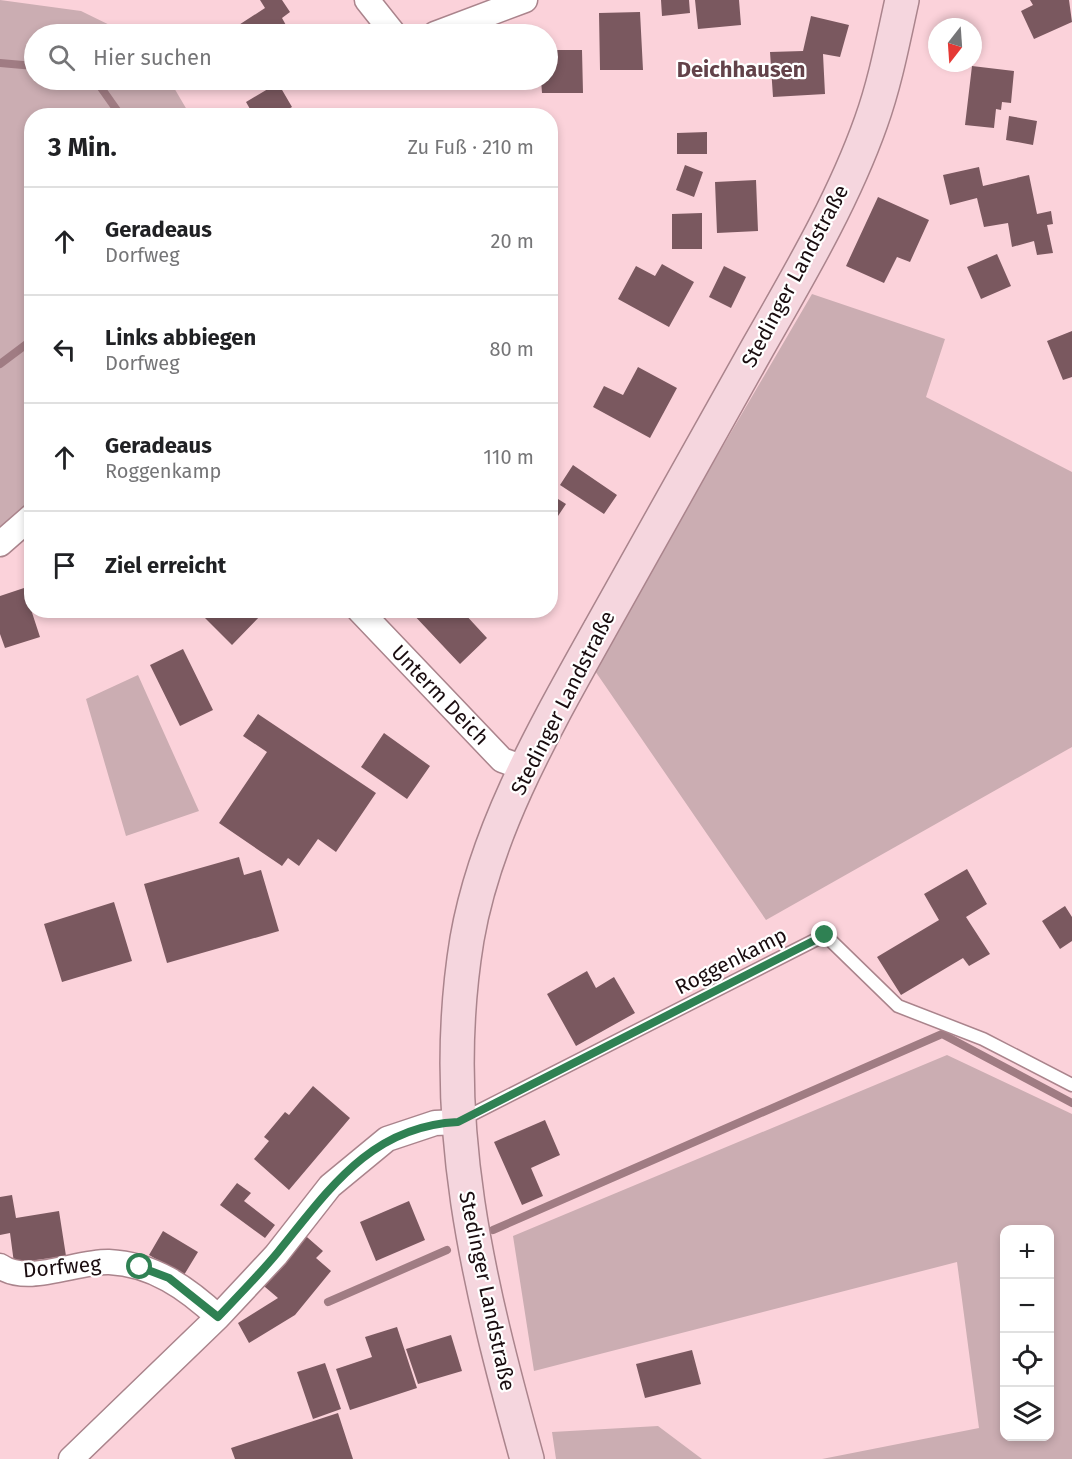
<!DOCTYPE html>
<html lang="de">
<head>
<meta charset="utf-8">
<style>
	:root { --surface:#fff; --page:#f6f6f6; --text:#202124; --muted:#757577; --line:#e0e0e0 }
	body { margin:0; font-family:"Fira Sans",sans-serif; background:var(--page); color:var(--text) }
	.controls { position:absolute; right:18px; bottom:18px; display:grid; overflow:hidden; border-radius:12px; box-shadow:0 3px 9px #0003 }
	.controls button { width:54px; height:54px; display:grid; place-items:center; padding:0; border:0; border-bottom:2px solid var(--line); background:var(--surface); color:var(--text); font:30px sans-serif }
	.compass { position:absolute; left:928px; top:18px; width:54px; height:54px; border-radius:50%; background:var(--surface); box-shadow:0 3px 9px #0003; rotate:197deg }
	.stop { position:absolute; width:18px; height:18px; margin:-14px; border:4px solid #2f8153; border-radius:50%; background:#fff }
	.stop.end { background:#2f8153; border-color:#fff; box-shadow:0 2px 6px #0008 }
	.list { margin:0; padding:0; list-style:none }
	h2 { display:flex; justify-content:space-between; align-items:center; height:78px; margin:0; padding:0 24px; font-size:26px }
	h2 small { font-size:20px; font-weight:400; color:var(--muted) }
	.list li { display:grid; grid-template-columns:39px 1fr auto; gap:18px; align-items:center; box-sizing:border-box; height:108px; padding:0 24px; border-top:2px solid var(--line) }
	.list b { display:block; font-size:22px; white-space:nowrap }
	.list p { margin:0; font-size:20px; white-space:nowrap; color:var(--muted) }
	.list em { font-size:20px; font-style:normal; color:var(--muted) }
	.icon { flex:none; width:33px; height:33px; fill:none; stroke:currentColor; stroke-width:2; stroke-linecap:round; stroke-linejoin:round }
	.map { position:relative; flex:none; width:1072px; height:1459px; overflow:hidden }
	.search { position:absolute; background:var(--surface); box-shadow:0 3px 9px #0003; left:24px; top:24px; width:534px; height:66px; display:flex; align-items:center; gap:15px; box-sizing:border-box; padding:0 21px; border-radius:33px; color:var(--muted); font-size:22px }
	.panel { position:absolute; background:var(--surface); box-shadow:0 3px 9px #0003; left:24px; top:108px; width:534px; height:510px; border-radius:24px }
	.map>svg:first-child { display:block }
</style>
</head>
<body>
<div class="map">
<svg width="1072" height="1459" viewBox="0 0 1072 1459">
	<rect width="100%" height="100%" fill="#fbd2da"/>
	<path fill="#cbadb2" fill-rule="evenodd" d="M0 0 81 11 128 34H34V80L170 81 190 115 32 116 31 507 0 533Z
		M812 294 945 339 926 397 1072 472V747L766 920 593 668Z
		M138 675 199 811 126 836 86 699Z
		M947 1055 1072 1114V1459H822L979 1428 957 1262 534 1371 513 1236ZM1004 1230H1050V1436H1004Z
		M658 1426 702 1459H556L552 1432Z"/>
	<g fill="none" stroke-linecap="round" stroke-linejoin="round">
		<path stroke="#a07c83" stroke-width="8" d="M0 63 34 66
			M91 80 97 82 121 116
			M0 364 32 340
			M493 1230 942 1034 1072 1103
			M328 1302 447 1250"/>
	</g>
	<path fill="#7a585f" d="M260 0H282L290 12 282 18 287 27 276 34H225L265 8Z
		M661 0H689L690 13 662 16Z
		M695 0H739L741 25 698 29Z
		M1030 0H1069L1072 22 1034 39 1021 11 1033 5Z
		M640 12 643 70H600L599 13Z
		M811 16 849 25 840 57 823 54 825 94 773 97 770 52 803 51Z
		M548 50H582L583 93H542L541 80H548Z
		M972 66 1014 71 1011 103 1002 102 1001 110 996 109 994 128 965 125Z
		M278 83 292 107 277 116H254L246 102Z
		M1009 116 1037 121 1033 145 1006 140Z
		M707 132V154H677V133Z
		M685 165 703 172 694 197 676 190Z
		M979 167 983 186 1029 175 1037 214 1051 211 1053 224 1047 225 1053 253 1037 255 1034 241 1012 247 1008 223 984 227 977 198 950 205 943 175Z
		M756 180 758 231 717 233 715 182Z
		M878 197 929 220 910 262 897 257 884 283 846 266Z
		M702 213V249H672V214Z
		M997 254 1011 286 981 299 967 267Z
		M662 264 694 282 669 327 618 299 636 266 655 276Z
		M724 266 746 277 731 308 709 297Z
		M1072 331V377L1063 380 1047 341Z
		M638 367 677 388 650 438 593 407 604 386 623 395Z
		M573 465 617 495 604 514 560 485Z
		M550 494 566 504 550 528Z
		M24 588 40 637 5 648 0 634V596Z
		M206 610H266L232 645 202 615Z
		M413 610H467L464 613 487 638 460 664 411 612Z
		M183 649 213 710 180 726 150 665Z
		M258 714 376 793 336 852 318 839 299 866 288 858 282 866 219 823 267 752 243 736Z
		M384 733 430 766 407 799 361 767Z
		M239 857 244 875 261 870 279 931 167 963 144 884Z
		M967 869 987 904 966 917 990 954 969 966 963 958 901 995 877 957 939 920 924 894Z
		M114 902 132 961 62 982 44 924Z
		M1065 906 1072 917V941L1060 949 1042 921Z
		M587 971 596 988 614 977 635 1013 576 1046 547 994Z
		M313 1086 350 1118 289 1190 254 1159 269 1141 264 1137 285 1112 289 1115Z
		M545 1120 560 1155 531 1168 543 1196 522 1205 494 1142Z
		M237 1183 251 1193 244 1201 275 1225 265 1238 220 1205Z
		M12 1195 16 1218 59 1211 66 1256 14 1263 10 1233 0 1235V1197Z
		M409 1201 425 1240 376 1261 360 1222Z
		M163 1231 198 1252 184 1275 149 1255Z
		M300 1231 323 1251 316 1258 331 1271 295 1315 249 1343 238 1323 278 1298 258 1281Z
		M397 1327 417 1388 350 1410 336 1369 372 1357 365 1337Z
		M451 1335 462 1371 418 1384 406 1349Z
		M692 1350 701 1384 645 1398 636 1364Z
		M325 1363 341 1409 313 1419 297 1372Z
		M338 1413 353 1459H235L231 1448Z"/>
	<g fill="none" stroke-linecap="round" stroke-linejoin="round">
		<defs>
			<path id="lane" d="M461 1120 825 935 898 1006 983 1039 1072 1085"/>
			<path id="street" d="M367 0 394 34
				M435 34 525 0
				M0 544 32 516
				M359 610 502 760 527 769
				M0 1266C27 1286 77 1261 109 1262 153 1264 187 1288 218 1317
				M71 1459 218 1317 276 1255 330 1186 387 1139 435 1123 458 1122"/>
			<path id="secondary" d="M527 1459C479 1285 437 1121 467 939 486 829 546 726 600 629 653 535 706 441 758 347 799 275 843 201 871 122 885 83 893 41 902 0"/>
		</defs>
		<use href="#lane" stroke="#aa848c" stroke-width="15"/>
		<use href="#street" stroke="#aa848c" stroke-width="27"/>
		<use href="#secondary" stroke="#aa848c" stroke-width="36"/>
		<use href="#lane" stroke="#fff" stroke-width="12"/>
		<use href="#street" stroke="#fff" stroke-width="24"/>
		<use href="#secondary" stroke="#f5d6de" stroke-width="33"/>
	</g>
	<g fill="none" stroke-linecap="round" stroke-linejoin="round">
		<path stroke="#2f8153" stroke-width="8" d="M140 1267 169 1278 218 1317C238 1296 259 1275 278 1252 328 1191 370 1126 458 1122L825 935"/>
	</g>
	<g text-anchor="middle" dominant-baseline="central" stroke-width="4.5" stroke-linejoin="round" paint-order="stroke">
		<g font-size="21" fill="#190c0f" stroke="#fff">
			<text transform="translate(795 276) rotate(-62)">Stedinger Landstraße</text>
			<text transform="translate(440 695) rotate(46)">Unterm Deich</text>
			<text transform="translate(563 703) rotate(-63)">Stedinger Landstraße</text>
			<text transform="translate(731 961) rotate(-27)">Roggenkamp</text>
			<text transform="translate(62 1267) rotate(-5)">Dorfweg</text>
			<text transform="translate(487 1291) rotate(78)">Stedinger Landstraße</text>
		</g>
		<g font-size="22" font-weight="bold" fill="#634249" stroke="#fff">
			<text x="741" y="69">Deichhausen</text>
		</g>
	</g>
</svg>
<div class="controls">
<button>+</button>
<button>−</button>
<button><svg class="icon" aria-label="locate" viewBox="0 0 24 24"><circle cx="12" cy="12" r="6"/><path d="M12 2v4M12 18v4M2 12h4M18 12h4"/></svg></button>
<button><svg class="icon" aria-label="layers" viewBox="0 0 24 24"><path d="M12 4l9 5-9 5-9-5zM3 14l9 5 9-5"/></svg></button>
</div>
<svg class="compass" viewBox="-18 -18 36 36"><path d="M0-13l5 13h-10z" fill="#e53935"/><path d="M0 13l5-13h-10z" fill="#757577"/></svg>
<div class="stop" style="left:140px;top:1267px"></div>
<div class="stop end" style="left:825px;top:935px"></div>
<div class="search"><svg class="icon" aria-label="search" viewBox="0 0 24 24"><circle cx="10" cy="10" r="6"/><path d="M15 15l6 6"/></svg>Hier suchen</div>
<section class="panel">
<h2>3 Min.<small>Zu Fuß · 210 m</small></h2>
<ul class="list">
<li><svg class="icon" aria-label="ahead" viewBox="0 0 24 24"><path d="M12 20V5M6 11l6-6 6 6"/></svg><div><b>Geradeaus</b><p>Dorfweg</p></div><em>20 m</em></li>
<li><svg class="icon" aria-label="left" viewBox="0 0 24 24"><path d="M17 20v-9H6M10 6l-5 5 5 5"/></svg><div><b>Links abbiegen</b><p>Dorfweg</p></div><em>80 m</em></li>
<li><svg class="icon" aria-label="ahead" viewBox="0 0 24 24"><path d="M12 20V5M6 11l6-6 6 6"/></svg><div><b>Geradeaus</b><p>Roggenkamp</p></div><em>110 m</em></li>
<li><svg class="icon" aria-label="arrive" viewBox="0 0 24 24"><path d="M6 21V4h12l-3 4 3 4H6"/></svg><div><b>Ziel erreicht</b></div></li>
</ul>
</section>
</div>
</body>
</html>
